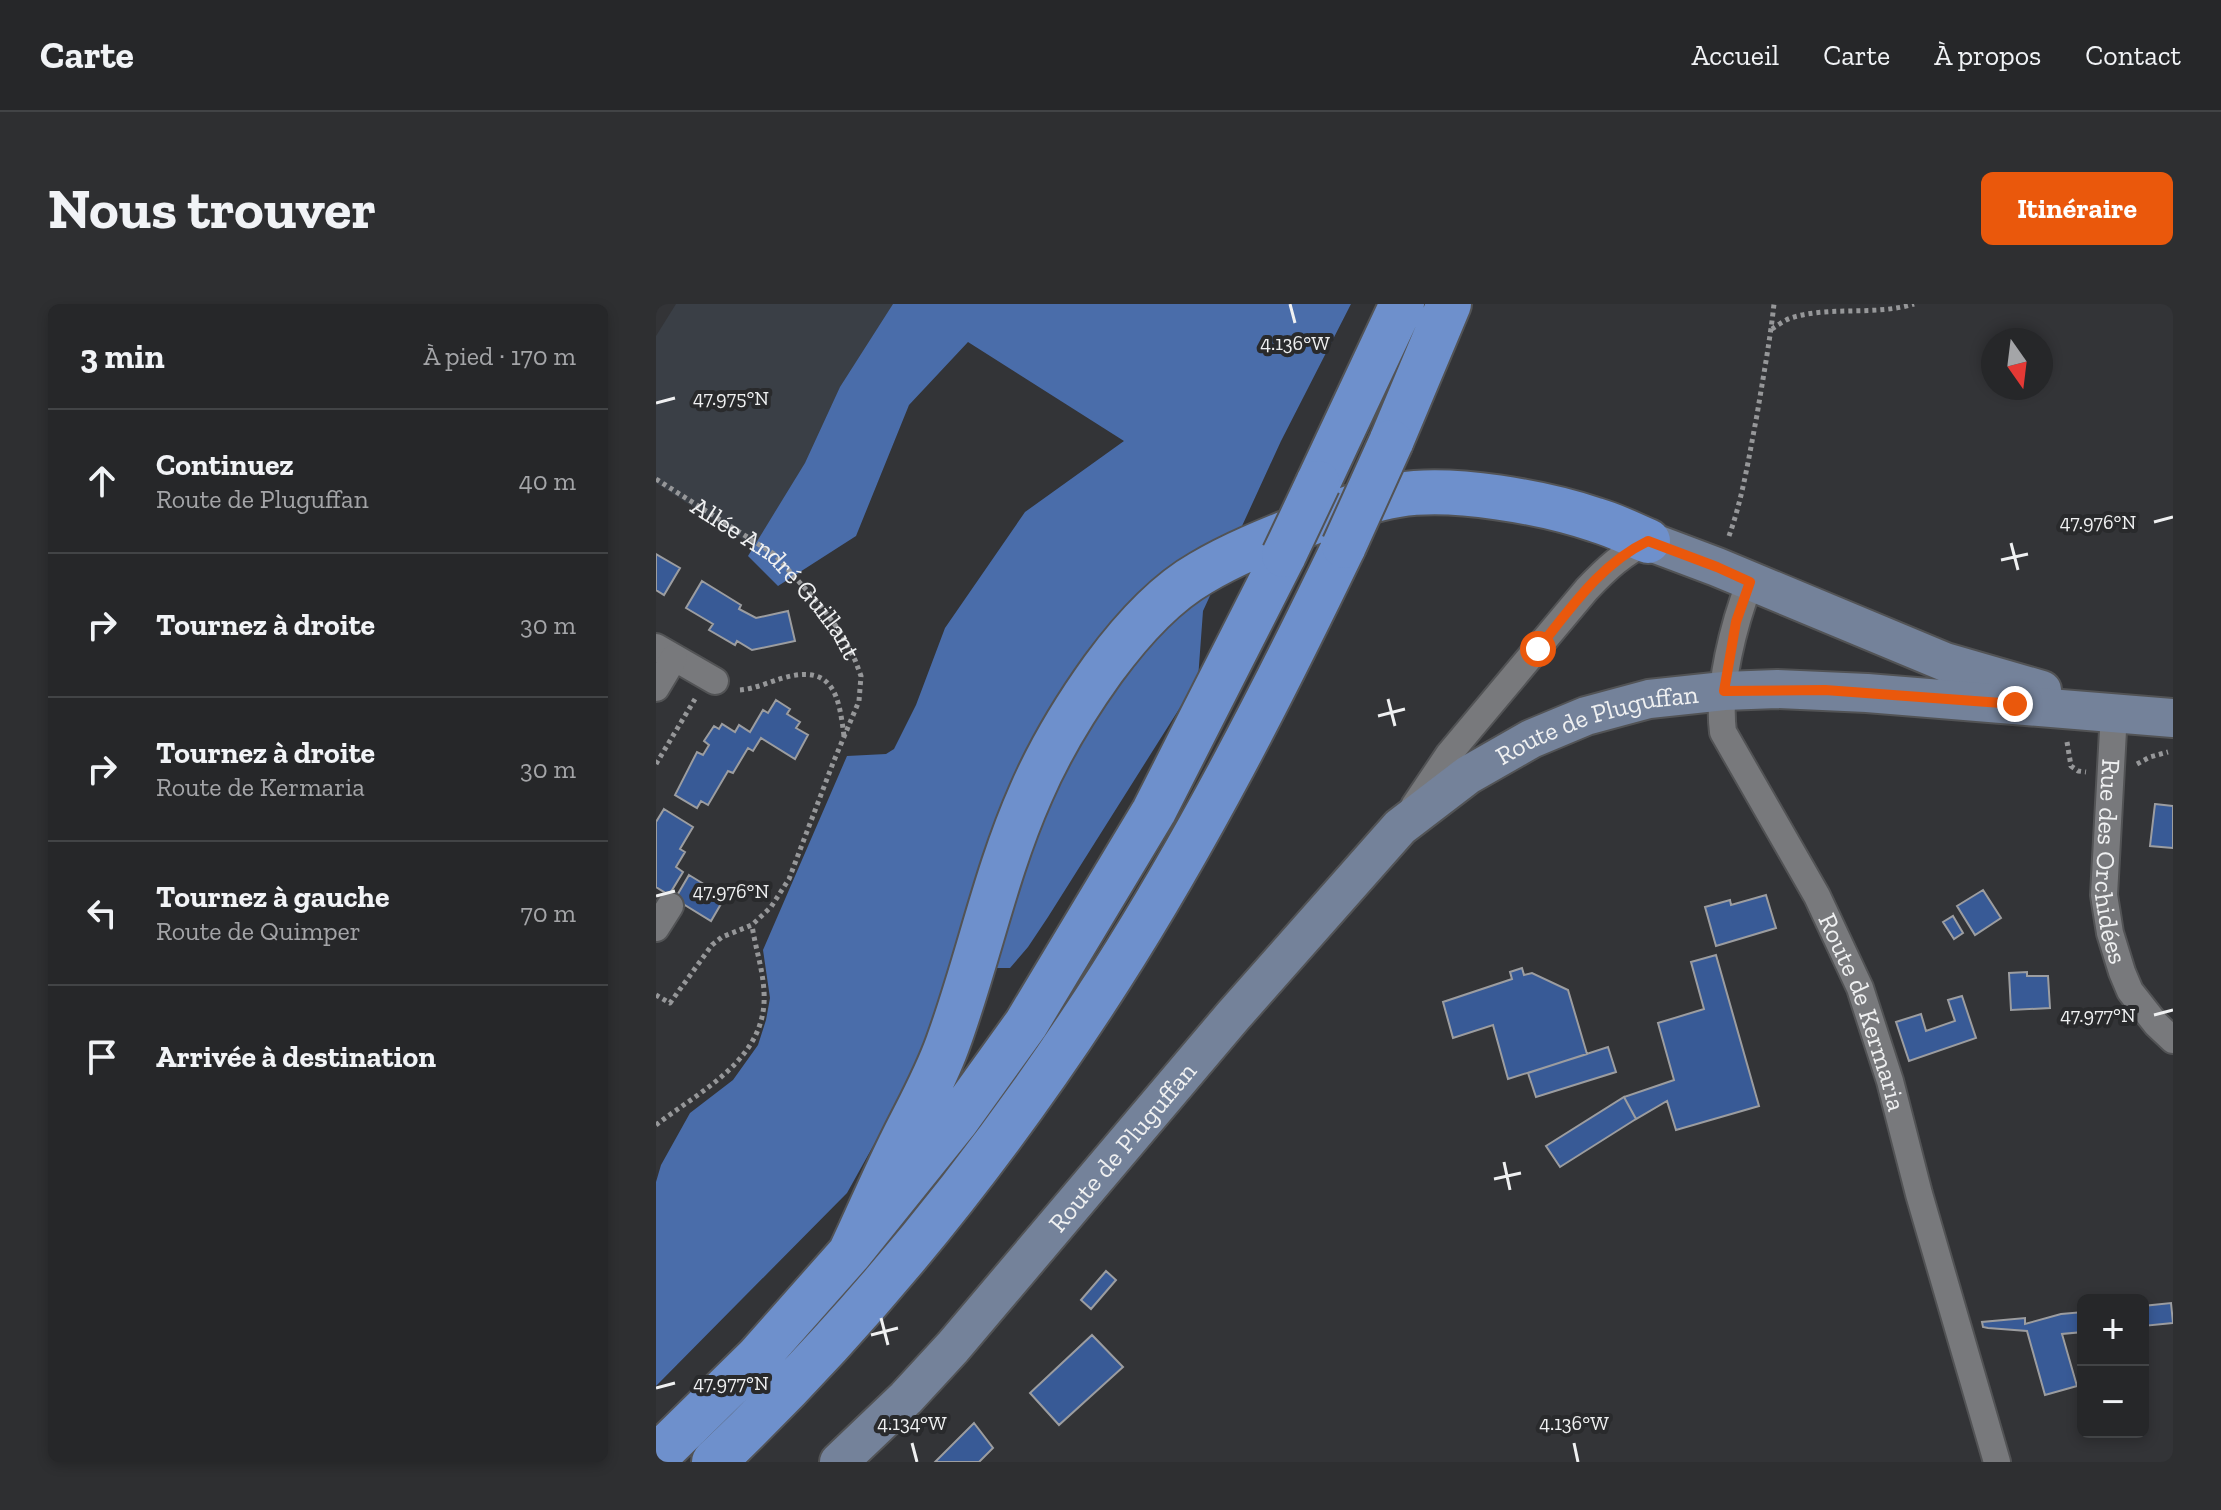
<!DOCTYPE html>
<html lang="fr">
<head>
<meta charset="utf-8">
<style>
	:root { --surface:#262729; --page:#2e2f31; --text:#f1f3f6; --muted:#a4a5a8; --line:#424446; --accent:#ea580c }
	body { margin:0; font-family:"Zilla Slab",serif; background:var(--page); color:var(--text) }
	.controls { position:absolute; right:24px; bottom:24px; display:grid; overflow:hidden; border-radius:12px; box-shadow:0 4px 12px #0003 }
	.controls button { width:72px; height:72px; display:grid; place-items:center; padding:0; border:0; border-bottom:2px solid var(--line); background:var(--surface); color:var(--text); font:40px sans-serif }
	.compass { position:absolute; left:1325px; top:24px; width:72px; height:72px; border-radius:50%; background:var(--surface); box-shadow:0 4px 12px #0003; rotate:166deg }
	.stop { position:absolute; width:24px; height:24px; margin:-18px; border:6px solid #ea580c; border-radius:50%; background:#fff }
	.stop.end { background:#ea580c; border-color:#fff; box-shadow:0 2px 8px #0008 }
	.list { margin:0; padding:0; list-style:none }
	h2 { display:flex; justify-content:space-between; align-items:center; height:104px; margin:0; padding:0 32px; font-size:34px }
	h2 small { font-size:26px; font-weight:400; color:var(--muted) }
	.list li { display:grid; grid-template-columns:52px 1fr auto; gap:24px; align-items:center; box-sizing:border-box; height:144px; padding:0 32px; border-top:2px solid var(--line) }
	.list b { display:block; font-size:30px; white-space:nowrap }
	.list p { margin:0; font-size:26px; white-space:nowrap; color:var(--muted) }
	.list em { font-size:26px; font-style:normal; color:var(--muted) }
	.icon { flex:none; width:44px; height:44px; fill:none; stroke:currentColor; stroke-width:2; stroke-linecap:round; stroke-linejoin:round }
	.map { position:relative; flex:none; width:1517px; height:1158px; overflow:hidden; border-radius:12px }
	header { display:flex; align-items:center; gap:48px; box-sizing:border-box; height:112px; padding:0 40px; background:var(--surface); border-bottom:2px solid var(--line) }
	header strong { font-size:38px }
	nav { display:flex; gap:44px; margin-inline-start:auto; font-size:28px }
	.intro { display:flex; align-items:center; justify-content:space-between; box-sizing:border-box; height:192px; padding:0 48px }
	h1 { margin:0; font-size:56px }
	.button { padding:20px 36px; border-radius:12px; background:var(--accent); color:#fff; font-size:28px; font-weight:700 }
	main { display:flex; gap:48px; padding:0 48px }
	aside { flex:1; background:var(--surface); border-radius:12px; box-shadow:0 4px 12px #0003 }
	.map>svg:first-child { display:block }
</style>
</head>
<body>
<header>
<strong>Carte</strong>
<nav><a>Accueil</a><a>Carte</a><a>À propos</a><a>Contact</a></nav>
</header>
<div class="intro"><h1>Nous trouver</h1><a class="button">Itinéraire</a></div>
<main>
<aside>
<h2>3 min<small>À pied · 170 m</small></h2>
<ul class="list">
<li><svg class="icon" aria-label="ahead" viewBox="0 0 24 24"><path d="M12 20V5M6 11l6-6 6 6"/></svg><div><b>Continuez</b><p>Route de Pluguffan</p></div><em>40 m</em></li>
<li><svg class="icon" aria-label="right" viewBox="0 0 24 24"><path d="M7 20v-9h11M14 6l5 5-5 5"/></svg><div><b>Tournez à droite</b></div><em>30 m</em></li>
<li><svg class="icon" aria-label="right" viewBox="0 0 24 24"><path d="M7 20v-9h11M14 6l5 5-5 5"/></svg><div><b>Tournez à droite</b><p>Route de Kermaria</p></div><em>30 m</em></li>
<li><svg class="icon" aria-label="left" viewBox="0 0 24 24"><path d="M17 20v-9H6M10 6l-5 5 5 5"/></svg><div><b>Tournez à gauche</b><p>Route de Quimper</p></div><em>70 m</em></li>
<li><svg class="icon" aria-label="arrive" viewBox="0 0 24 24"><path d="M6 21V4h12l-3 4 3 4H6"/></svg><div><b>Arrivée à destination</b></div></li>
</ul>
</aside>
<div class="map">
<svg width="1517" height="1158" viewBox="0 0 1517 1158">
	<rect width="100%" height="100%" fill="#333437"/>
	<path fill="#3a3f46" d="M20 0H257L143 272 0 179V32Z"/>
	<path fill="#4a6daa" d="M237 0H695L625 137 547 307 542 375 392 613 372 643 354 664H295L265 748 231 817 191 889 0 1082V878L5 861 34 809 77 776 102 741 110 716 114 694 107 646 191 452 230 450 238 445 260 401 289 324 369 208 468 137 312 38 253 101 200 232 122 282 92 252 149 159 184 83Z"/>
	<path fill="#385a96" stroke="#9c9da0" stroke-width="2" d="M0 250 24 264 8 291 0 286Z
		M46 277 85 301 83 305 100 314 132 307 139 337 96 346 81 337 79 341 53 326 57 320 30 304Z
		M120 396 134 405 131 410 144 418 140 424 152 431 139 455 105 434 97 447 92 444 77 469 72 467 52 501 45 497 41 504 19 491 41 448 47 451 53 441 48 437 58 422 63 425 66 420 79 428 83 421 94 428 107 406 112 409Z
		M1499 500 1517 502V544L1494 542Z
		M8 505 37 523 24 545 29 548 20 563 27 568 13 591 0 583V518Z
		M33 571 69 593 55 617 19 595Z
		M1327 586 1345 614 1319 631 1301 602Z
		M1110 591 1120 624 1060 642 1049 603 1074 596 1075 601Z
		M1297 612 1307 629 1298 635 1287 618Z
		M1060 651 1103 802 1020 826 1011 797 980 815 968 793 1018 776 1002 719 1048 705 1035 658Z
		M866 664 868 671 876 669 912 686 931 750 852 775 837 721 797 734 787 698 856 675 854 668Z
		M1371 668V672H1392L1394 704 1355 706 1353 669Z
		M1306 692 1320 734 1253 757 1240 718 1265 710 1270 727 1299 717 1292 696Z
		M952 743 960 768 880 793 872 769Z
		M968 793 980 815 904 863 890 842Z
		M450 967 460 976 435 1005 425 996Z
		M1515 999 1517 1019 1487 1022V1002Z
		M1427 1008V1028L1406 1030 1421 1082 1389 1091 1371 1027 1332 1024 1327 1023 1326 1018 1369 1014V1020L1405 1010Z
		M436 1031 467 1063 403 1121 374 1089Z
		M318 1119 337 1144 323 1158H279Z"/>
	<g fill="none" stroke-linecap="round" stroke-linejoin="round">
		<defs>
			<g id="minor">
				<path id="s2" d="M1094 278C1078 319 1061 384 1067 428L1161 592 1204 684 1234 777 1263 890 1341 1158"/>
				<path d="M0 343 59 377"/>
				<path d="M0 384 18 354"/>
				<path id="s3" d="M1458 408 1448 591 1454 629 1466 668 1474 687 1500 720 1517 736"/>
				<path d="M758 502 793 450 931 285C950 265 967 249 992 237"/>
				<path d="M0 624 14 602"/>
			</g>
			<g id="secondary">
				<path d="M992 237 1061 263 1289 358 1386 386"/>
				<path id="s4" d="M183 1158 250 1094 297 1043 577 712 744 523 812 471 875 435 930 412 993 395 1068 387 1121 385 1211 389 1517 414"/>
			</g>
			<path id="trunk" d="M735 138 793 0
				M662 179 746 0
				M194 949C212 911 228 873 247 835 263 803 280 773 292 739 322 657 339 570 375 489 394 445 419 404 447 365 472 331 508 290 545 269 577 250 612 236 647 222 678 210 709 196 742 191 797 182 887 198 940 216 958 221 975 230 992 237
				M0 1153 101 1054 194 949 301 816 370 720 498 507 628 251
				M58 1158C209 1014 342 849 455 672 543 534 617 389 688 242"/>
		</defs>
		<use href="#minor" stroke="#525355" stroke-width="30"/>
		<use href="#secondary" stroke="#525355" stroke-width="42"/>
		<use href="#trunk" stroke="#525355" stroke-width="48"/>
		<g stroke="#969799" stroke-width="5" stroke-dasharray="4 4" stroke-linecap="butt">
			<path d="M1116 25C1122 21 1130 15 1138 13 1176 2 1219 12 1258 0"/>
			<path id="s1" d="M0 175 118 250 164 301 185 329 199 356 205 372 203 397 177 459 133 575 115 603 96 621 66 633 56 641 14 699 0 691"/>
			<path d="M1073 232C1087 193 1093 152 1101 111 1107 74 1114 37 1118 0"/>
			<path d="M84 386C98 385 113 378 127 374 178 359 183 393 188 432"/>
			<path d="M1411 438 1415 462 1422 467 1430 468"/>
			<path d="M0 460 39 395"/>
			<path d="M1481 460 1494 453 1512 448"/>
			<path d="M0 821C45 786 112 755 108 688 107 665 99 643 96 621"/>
		</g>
		<use href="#minor" stroke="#78797c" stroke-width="26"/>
		<use href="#secondary" stroke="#74829a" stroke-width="38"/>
		<use href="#trunk" stroke="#6e90cc" stroke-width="44"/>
		<defs>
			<path id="trunk-bridge" d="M688 242 735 138
				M628 251 662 179"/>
		</defs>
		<use href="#trunk-bridge" stroke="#525355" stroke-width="48" stroke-linecap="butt"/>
		<use href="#trunk-bridge" stroke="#6e90cc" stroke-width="44"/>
	</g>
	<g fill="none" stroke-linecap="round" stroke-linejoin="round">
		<path stroke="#ea580c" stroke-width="10" d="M882 345C915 304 944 260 992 237L1061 263 1094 278 1080 318 1068 387 1169 386 1359 400"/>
	</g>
	<path fill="none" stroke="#eff0f1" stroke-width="3" d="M634 0 639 19M0 99 19 94M1498 218 1517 213M1355 239 1362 266M1345 256 1372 250M732 395 739 422M722 412 749 405M0 592 19 587M1498 711 1517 706M848 858 854 886M838 875 865 869M225 1014 232 1041M215 1031 242 1024M0 1084 19 1079M256 1139 261 1158M918 1139 922 1158"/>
	<g text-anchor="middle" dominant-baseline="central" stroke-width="8" stroke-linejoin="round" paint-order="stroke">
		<g font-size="26" fill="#eff0f1" stroke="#292a2c">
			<text stroke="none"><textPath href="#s1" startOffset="158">Allée André Guillant</textPath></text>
			<text stroke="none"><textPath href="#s4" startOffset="1074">Route de Pluguffan</textPath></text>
			<text stroke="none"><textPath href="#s3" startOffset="150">Rue des Orchidées</textPath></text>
			<text stroke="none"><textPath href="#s2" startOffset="468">Route de Kermaria</textPath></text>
			<text stroke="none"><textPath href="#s4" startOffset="424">Route de Pluguffan</textPath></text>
		</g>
	</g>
	<g font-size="20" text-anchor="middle" fill="#eff0f1" stroke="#292a2c" stroke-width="8" stroke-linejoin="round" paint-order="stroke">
		<text x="639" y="46">4.136°W</text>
		<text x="75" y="101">47.975°N</text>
		<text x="1442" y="225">47.976°N</text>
		<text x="75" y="594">47.976°N</text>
		<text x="1442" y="718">47.977°N</text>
		<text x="75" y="1086">47.977°N</text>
		<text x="256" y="1126">4.134°W</text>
		<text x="918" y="1126">4.136°W</text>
	</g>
</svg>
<div class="controls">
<button>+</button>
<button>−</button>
</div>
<svg class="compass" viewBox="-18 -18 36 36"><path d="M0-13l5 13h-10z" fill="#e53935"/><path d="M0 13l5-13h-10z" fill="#a4a5a8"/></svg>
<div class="stop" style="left:882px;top:345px"></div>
<div class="stop end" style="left:1359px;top:400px"></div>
</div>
</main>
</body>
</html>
